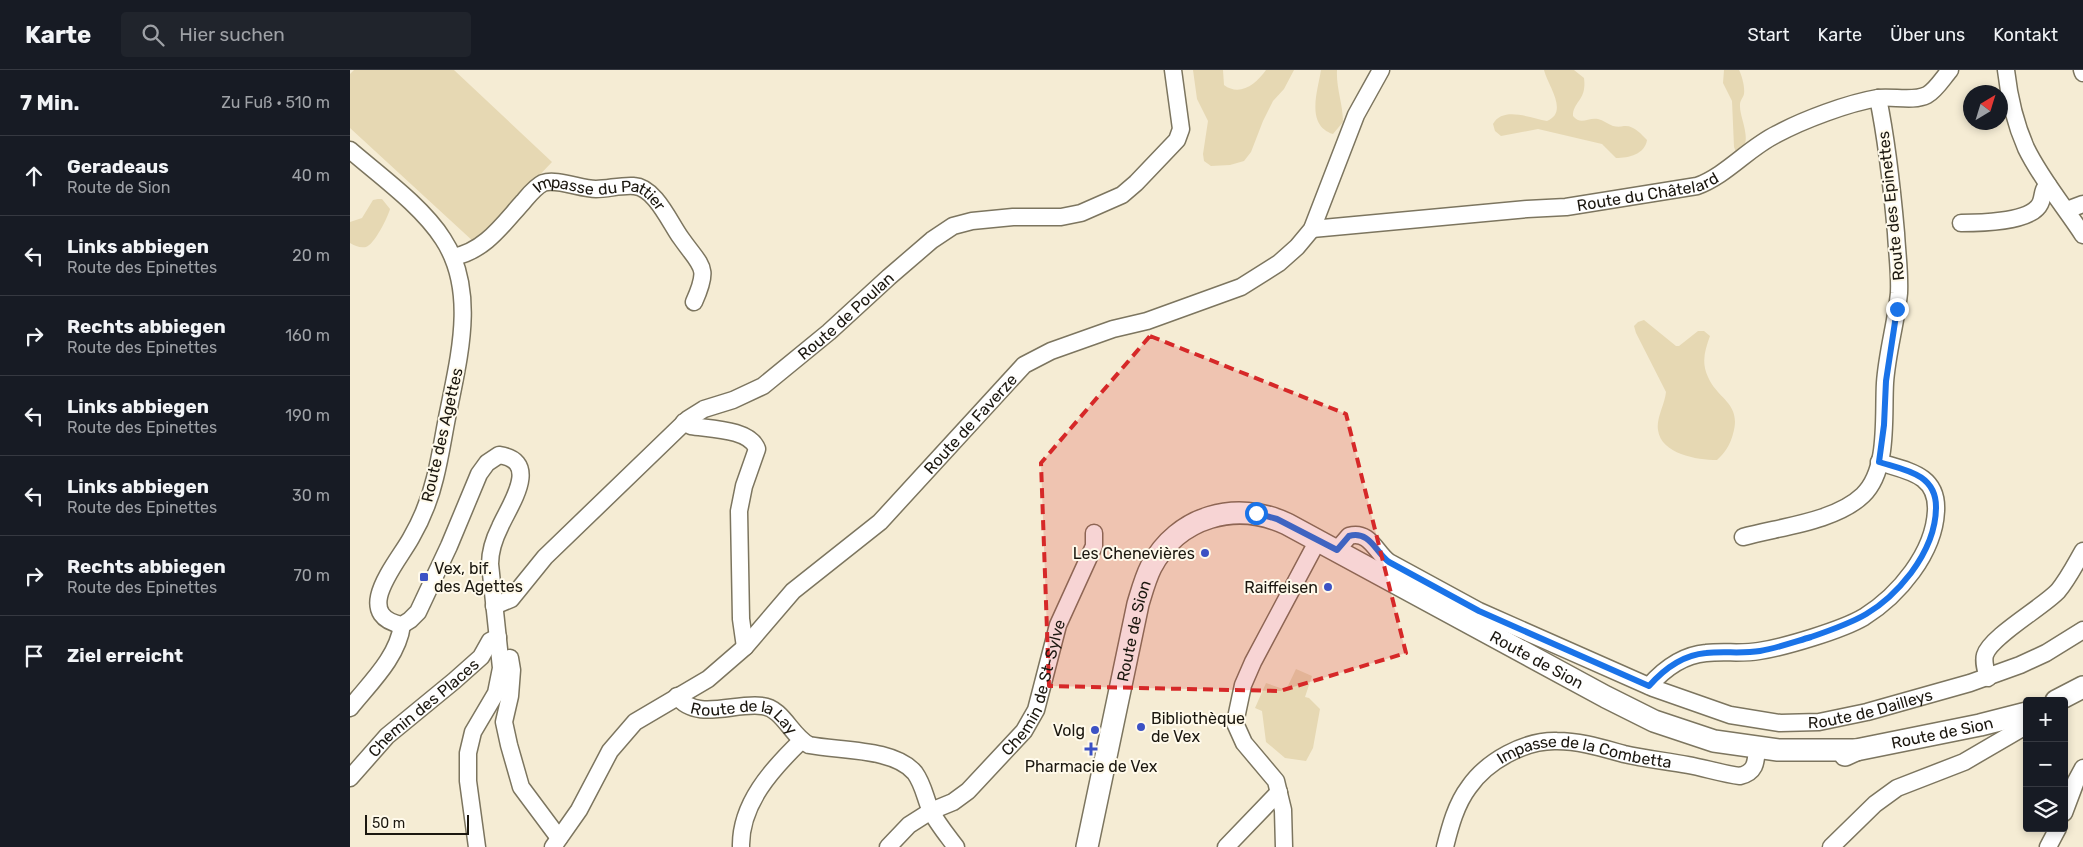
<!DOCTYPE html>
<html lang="de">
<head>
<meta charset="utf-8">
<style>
	:root { --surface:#171b24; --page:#20242c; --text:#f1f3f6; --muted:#9ea1a6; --line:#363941 }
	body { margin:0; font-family:Rubik,sans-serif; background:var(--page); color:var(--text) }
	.controls { position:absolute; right:15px; bottom:15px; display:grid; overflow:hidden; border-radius:5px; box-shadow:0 2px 8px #0003 }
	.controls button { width:45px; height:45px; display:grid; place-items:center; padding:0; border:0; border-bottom:1px solid var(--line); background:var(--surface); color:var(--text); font:25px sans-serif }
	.compass { position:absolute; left:1613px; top:15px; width:45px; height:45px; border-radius:50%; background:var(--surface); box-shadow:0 2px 8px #0003; rotate:38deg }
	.scale { position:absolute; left:15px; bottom:12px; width:104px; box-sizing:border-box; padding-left:5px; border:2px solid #1b170f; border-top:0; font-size:14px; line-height:18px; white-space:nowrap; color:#1b170f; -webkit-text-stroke:4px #fffaeb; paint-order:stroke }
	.stop { position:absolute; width:15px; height:15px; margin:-11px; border:4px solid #1a73e8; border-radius:50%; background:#fff }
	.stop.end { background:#1a73e8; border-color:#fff; box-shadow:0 1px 5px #0008 }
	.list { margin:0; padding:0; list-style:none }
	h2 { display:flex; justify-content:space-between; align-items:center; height:65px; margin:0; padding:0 20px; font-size:21px }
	h2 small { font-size:16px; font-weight:400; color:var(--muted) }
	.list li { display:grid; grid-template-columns:32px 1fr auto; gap:15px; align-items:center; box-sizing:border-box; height:80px; padding:0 20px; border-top:1px solid var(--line) }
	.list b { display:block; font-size:19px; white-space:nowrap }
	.list p { margin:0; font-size:16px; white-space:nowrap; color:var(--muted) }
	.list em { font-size:16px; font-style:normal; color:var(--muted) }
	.icon { flex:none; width:28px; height:28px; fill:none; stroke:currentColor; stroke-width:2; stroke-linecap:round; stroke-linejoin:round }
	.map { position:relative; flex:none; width:1733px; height:777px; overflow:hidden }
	header { display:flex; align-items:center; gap:30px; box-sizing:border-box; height:70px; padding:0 25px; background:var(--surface); border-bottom:1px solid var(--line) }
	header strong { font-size:24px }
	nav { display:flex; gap:28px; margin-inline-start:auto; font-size:18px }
	.search { width:350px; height:45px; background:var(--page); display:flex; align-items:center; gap:12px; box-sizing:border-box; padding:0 18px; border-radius:5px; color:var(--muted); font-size:19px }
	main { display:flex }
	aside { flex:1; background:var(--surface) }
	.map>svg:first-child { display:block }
</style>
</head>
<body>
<header>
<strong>Karte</strong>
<div class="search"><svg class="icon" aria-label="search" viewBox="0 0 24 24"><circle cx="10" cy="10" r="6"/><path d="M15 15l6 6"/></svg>Hier suchen</div>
<nav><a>Start</a><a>Karte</a><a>Über uns</a><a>Kontakt</a></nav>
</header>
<main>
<aside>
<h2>7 Min.<small>Zu Fuß · 510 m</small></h2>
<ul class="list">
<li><svg class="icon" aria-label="ahead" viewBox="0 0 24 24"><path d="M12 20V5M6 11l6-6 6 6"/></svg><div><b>Geradeaus</b><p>Route de Sion</p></div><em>40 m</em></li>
<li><svg class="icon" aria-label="left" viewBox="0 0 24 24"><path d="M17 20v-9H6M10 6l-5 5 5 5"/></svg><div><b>Links abbiegen</b><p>Route des Epinettes</p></div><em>20 m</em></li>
<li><svg class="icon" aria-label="right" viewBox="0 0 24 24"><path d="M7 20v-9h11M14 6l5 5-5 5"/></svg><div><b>Rechts abbiegen</b><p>Route des Epinettes</p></div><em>160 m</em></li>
<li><svg class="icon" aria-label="left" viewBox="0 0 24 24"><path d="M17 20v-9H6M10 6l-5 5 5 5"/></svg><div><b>Links abbiegen</b><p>Route des Epinettes</p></div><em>190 m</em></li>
<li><svg class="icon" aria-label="left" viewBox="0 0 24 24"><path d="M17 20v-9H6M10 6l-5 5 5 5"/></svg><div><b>Links abbiegen</b><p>Route des Epinettes</p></div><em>30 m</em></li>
<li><svg class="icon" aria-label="right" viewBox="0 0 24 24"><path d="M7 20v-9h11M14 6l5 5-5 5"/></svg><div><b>Rechts abbiegen</b><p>Route des Epinettes</p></div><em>70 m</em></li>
<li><svg class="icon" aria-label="arrive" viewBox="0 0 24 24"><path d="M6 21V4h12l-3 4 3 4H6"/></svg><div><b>Ziel erreicht</b></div></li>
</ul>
</aside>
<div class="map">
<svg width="1733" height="777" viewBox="0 0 1733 777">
	<rect width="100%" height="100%" fill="#f5ecd4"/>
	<path fill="#e6d8b3" d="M4 0H104L202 92 125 173 0 58V4Z
		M843 0H873L874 15C890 27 906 14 916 0H944L934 19 923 31 913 51 901 82 894 91 880 95 861 96 854 91 853 84 858 51 847 29Z
		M971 0H987C986 18 993 34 993 52L983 64C955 55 968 20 971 0Z
		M1194 0H1224L1234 8C1237 31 1223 31 1223 46 1231 56 1238 47 1248 49 1253 50 1258 54 1263 56 1267 57 1270 57 1274 56 1284 55 1291 64 1297 70 1295 84 1279 88 1266 88L1252 74 1188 59 1151 66 1145 61 1143 54C1153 36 1180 48 1197 51 1219 42 1198 16 1194 0Z
		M1374 0H1389C1392 6 1395 17 1394 24 1393 28 1390 30 1390 35 1389 48 1406 76 1386 82L1384 77 1382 31 1373 13Z
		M28 129H32L40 139C38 147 24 175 16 177 10 178 5 176 0 173V152L12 148 23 130Z
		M1294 250 1326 276H1329L1348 261H1354L1360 266C1355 280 1351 292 1358 307 1368 330 1392 333 1383 364 1380 375 1375 383 1367 390 1347 390 1311 384 1308 360 1306 348 1315 334 1316 322L1286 263 1284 256 1288 252Z
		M946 599 962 606 955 627 959 628 970 639 963 678 956 691 935 688 916 672 912 641 905 638 916 613 936 620Z"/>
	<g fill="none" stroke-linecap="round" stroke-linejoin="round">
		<defs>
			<g id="minor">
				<path d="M1656 0C1659 27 1665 53 1676 78 1691 109 1714 136 1733 165"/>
				<path d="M1732 0 1733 3"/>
				<path d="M0 80C30 106 72 136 93 169 126 219 110 283 99 338 94 361 91 385 85 408 80 429 72 449 61 468 48 492 0 545 52 555L60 550 68 542 99 476 129 404 137 393 149 385C192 391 159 436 150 457 144 469 140 481 140 494L151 598 146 623 123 662 118 683V711L127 777"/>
				<path d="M1717 140 1733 134"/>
				<path d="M1611 153C1629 153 1674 152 1687 138 1695 131 1690 120 1698 115"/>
				<path id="s1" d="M962 159 1177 139 1216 137 1347 116C1377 105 1398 78 1427 64 1453 50 1498 33 1528 28 1543 26 1563 32 1577 25 1586 20 1593 8 1600 0"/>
				<path id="s2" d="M103 187C135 181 153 154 173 132 179 125 185 117 193 113 206 108 231 119 246 119 258 119 271 115 284 116 305 117 320 153 331 168 352 198 360 196 344 232"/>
				<path d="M334 352 341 356C360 359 400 359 407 379L394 416 389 441 391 549 395 577"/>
				<path d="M1393 467C1428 457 1485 452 1513 425 1539 400 1533 347 1535 313 1537 283 1546 253 1549 223 1550 203 1547 183 1546 163 1542 118 1537 72 1528 28"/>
				<path id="s3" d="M987 480 999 466C1020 460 1026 483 1039 492L1129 541 1303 618 1380 645 1430 653 1469 652 1517 642 1620 613 1670 595 1696 583 1733 560"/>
				<path id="s4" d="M144 536 161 529 195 487 338 349 354 339 383 330 413 316 479 262 539 207 582 170 603 156 622 151 663 147H711L731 143 772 125 786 113 827 70 831 59 823 0"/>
				<path d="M160 588 162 600 160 626 154 652 159 675 171 717 209 768"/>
				<path d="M1638 608C1636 601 1633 592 1635 585 1640 567 1693 537 1708 521 1718 509 1725 495 1733 481"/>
				<path d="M1299 616C1314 599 1333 585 1356 583 1374 581 1392 584 1409 581 1435 577 1492 560 1514 547 1549 525 1584 483 1586 441 1588 404 1557 401 1529 392"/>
				<path id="s5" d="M327 626C346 652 385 632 412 636 433 638 441 666 459 675 489 681 545 678 565 703 573 714 575 727 580 739 586 752 597 765 606 777"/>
				<path d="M0 638C20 613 48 587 52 555"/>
				<path id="s6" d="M0 708 37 666 104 611 131 587 140 571 148 567"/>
				<path d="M1714 743 1726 711 1733 698"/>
				<path id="s7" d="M203 777 229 740 260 681 285 652 358 609 395 577 443 521 530 452 674 295 701 281 763 259 797 251 891 217 929 193 947 177 962 159 1006 45 1031 0"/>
				<path d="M391 777C390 734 422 699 451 671"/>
				<path id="s8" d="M538 777 559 755 581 741 603 732 618 721 674 661 686 640 708 555 744 476V463"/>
				<path d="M876 777 929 722"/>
				<path d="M934 777 933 740 926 711 894 673 885 653 893 615 903 592 968 470"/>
				<path id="s9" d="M1095 777C1100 757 1106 734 1119 717 1137 691 1175 670 1207 671 1230 671 1252 678 1274 684 1295 689 1317 691 1338 695 1355 698 1373 704 1390 706 1406 702 1406 692 1407 678"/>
				<path d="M1481 777 1525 734 1547 718 1614 692 1674 657 1677 654"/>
				<path d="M1698 777 1708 758"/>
			</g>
			<g id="major">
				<path d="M1706 631 1733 617"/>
				<path id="s10" d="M1495 685 1506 680 1630 655 1677 643"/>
				<path id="s11" d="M737 777 788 534C792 521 795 509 801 497 828 446 886 430 937 454L1256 627 1304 651 1364 671 1428 680H1506"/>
			</g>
		</defs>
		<use href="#minor" stroke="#7c755f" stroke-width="19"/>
		<use href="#major" stroke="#7c755f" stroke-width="24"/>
		<use href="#minor" stroke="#fff" stroke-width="16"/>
		<use href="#major" stroke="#fff" stroke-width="21"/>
	</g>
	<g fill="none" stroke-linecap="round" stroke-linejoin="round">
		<path stroke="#1a73e8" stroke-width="6" d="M906 443 927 449 987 480 999 466C1020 460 1026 483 1039 492L1129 541 1299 616C1314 599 1333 585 1356 583 1374 581 1392 584 1410 581 1427 578 1444 572 1461 567 1505 552 1531 542 1561 503 1575 484 1586 461 1586 437 1586 404 1555 400 1529 392L1534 355 1536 311 1547 239"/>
	</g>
	<path fill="#d62828" fill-opacity="0.2" stroke="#d62828" stroke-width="4" stroke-dasharray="10 6" stroke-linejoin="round" d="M800 266 996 344 1056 583 930 621 699 616 691 393Z"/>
	<g fill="#3b51c4" stroke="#fffaeb" stroke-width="2">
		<circle cx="855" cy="483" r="5"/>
		<rect x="69" y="502" width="10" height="10" rx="2.5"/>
		<circle cx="978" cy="517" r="5"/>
		<circle cx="791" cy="657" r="5"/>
		<circle cx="745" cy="660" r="5"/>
		<path d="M738.5 671.5h5v5h5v5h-5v5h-5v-5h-5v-5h5z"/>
	</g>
	<g text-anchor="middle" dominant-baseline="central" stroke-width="4" stroke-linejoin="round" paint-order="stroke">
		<g font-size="16" fill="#1b170f" stroke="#fffaeb">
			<text stroke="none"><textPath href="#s1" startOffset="338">Route du Châtelard</textPath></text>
			<text stroke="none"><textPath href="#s2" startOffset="178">Impasse du Pattier</textPath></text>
			<text transform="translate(1541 136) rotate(-96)">Route des Epinettes</text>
			<text stroke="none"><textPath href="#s4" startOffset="462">Route de Poulan</textPath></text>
			<text stroke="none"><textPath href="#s7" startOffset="602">Route de Faverze</textPath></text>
			<text transform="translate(92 365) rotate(-77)">Route des Agettes</text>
			<text stroke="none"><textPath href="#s11" startOffset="221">Route de Sion</textPath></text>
			<text stroke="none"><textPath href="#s11" startOffset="730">Route de Sion</textPath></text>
			<text stroke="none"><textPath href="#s8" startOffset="225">Chemin de St-Sylve</textPath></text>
			<text stroke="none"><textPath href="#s6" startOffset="102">Chemin des Places</textPath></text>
			<text stroke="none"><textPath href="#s3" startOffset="586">Route de Dailleys</textPath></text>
			<text stroke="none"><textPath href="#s5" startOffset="75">Route de la Lay</textPath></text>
			<text stroke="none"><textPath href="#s10" startOffset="100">Route de Sion</textPath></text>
			<text stroke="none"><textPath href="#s9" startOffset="195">Impasse de la Combetta</textPath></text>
		</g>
		<g font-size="16" fill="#1b170f" stroke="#fffaeb" text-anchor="end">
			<text x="845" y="483">Les Chenevières</text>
			<text x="84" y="498" text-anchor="start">Vex, bif.<tspan x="84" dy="18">des Agettes</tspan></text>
			<text x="968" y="517">Raiffeisen</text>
			<text x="801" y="648" text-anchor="start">Bibliothèque<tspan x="801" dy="18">de Vex</tspan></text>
			<text x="735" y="660">Volg</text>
			<text x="741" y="696" text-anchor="middle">Pharmacie de Vex</text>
		</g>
	</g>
</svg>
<div class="controls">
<button>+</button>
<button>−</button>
<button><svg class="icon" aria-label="layers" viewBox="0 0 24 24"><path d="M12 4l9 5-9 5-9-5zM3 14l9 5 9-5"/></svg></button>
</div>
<svg class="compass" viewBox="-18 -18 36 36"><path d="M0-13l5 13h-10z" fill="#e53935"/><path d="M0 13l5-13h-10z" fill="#9ea1a6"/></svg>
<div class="scale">50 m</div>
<div class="stop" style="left:906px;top:443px"></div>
<div class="stop end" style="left:1547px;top:239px"></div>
</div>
</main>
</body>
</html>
